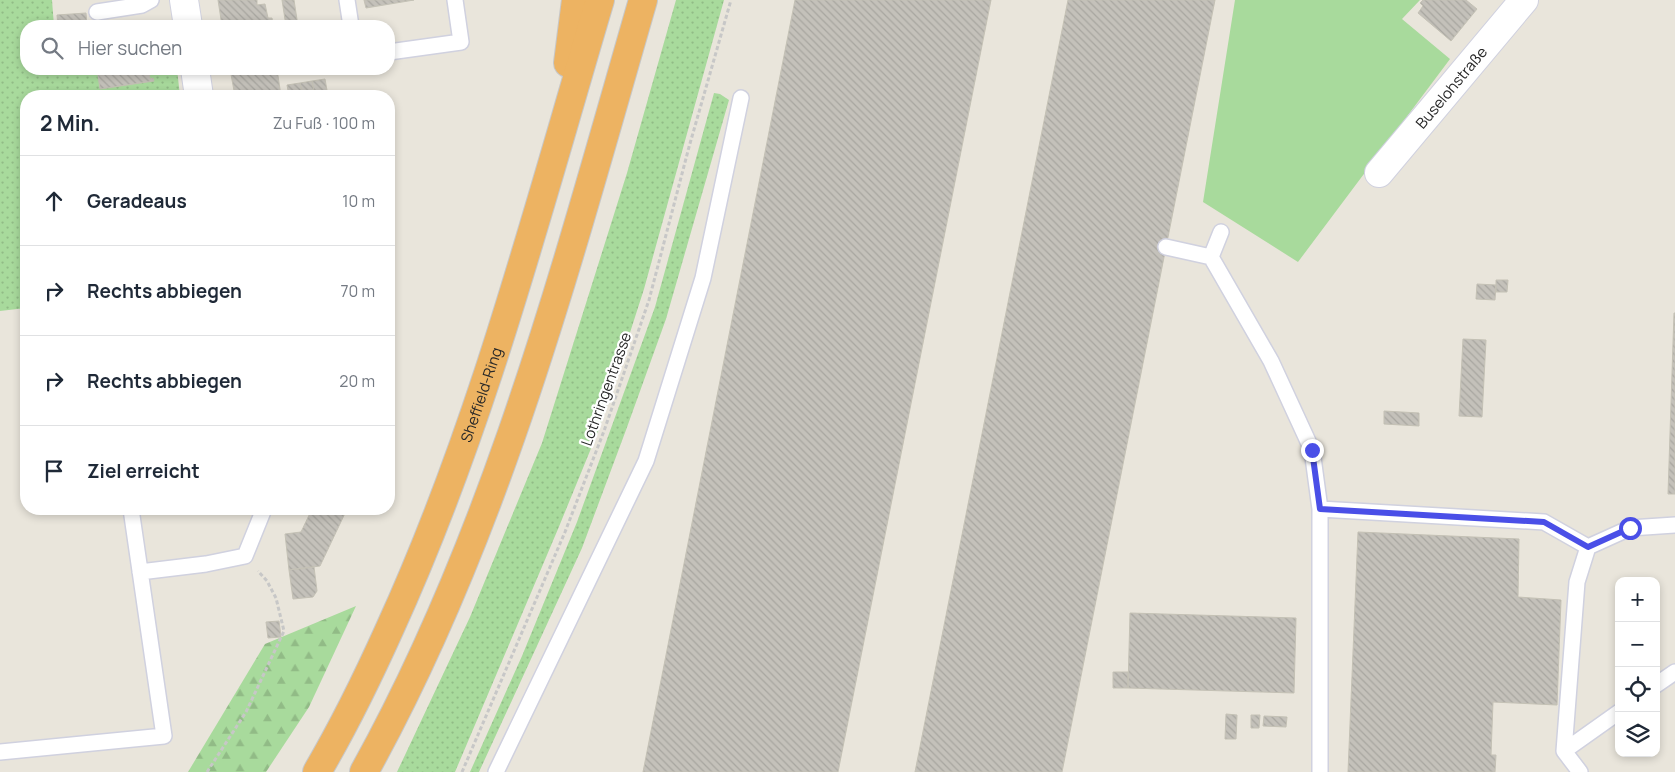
<!DOCTYPE html>
<html lang="de">
<head>
<meta charset="utf-8">
<style>
	:root { --surface:#fff; --page:#f6f6f7; --text:#1f2937; --muted:#747a83; --line:#e0e1e3 }
	body { margin:0; font-family:Manrope,sans-serif; background:var(--page); color:var(--text) }
	.controls { position:absolute; right:15px; bottom:15px; display:grid; overflow:hidden; border-radius:10px; box-shadow:0 2px 8px #0003 }
	.controls button { width:45px; height:45px; display:grid; place-items:center; padding:0; border:0; border-bottom:1px solid var(--line); background:var(--surface); color:var(--text); font:25px sans-serif }
	.stop { position:absolute; width:15px; height:15px; margin:-11px; border:4px solid #4a4fe7; border-radius:50%; background:#fff }
	.stop.end { background:#4a4fe7; border-color:#fff; box-shadow:0 1px 5px #0008 }
	.list { margin:0; padding:0; list-style:none }
	h2 { display:flex; justify-content:space-between; align-items:center; height:65px; margin:0; padding:0 20px; font-size:21px }
	h2 small { font-size:16px; font-weight:400; color:var(--muted) }
	.list li { display:grid; grid-template-columns:32px 1fr auto; gap:15px; align-items:center; box-sizing:border-box; height:90px; padding:0 20px; border-top:1px solid var(--line) }
	.list b { display:block; font-size:19px; white-space:nowrap }
	.list em { font-size:16px; font-style:normal; color:var(--muted) }
	.icon { flex:none; width:28px; height:28px; fill:none; stroke:currentColor; stroke-width:2; stroke-linecap:round; stroke-linejoin:round }
	.map { position:relative; flex:none; width:1675px; height:772px; overflow:hidden }
	.search { position:absolute; background:var(--surface); box-shadow:0 2px 8px #0003; left:20px; top:20px; width:375px; height:55px; display:flex; align-items:center; gap:12px; box-sizing:border-box; padding:0 18px; border-radius:20px; color:var(--muted); font-size:19px }
	.panel { position:absolute; background:var(--surface); box-shadow:0 2px 8px #0003; left:20px; top:90px; width:375px; height:425px; border-radius:20px }
	.map>svg:first-child { display:block }
</style>
</head>
<body>
<div class="map">
<svg width="1675" height="772" viewBox="0 0 1675 772">
	<defs>
		<pattern id="grass-dots" width="8" height="8" patternUnits="userSpaceOnUse" patternTransform="scale(1.25)"><rect width="8" height="8" fill="#a8da9c"/><path d="M2 2h.1M6 6h.1" fill="none" stroke="#91bb86" stroke-width="1.8" stroke-linecap="round"/></pattern>
		<pattern id="forest-firs" width="22" height="20" patternUnits="userSpaceOnUse" patternTransform="scale(1.25)"><rect width="22" height="20" fill="#a8da9c"/><path d="M5 1l3.5 6h-7zM16 11l3.5 6h-7z" fill="#91bb86"/></pattern>
		<pattern id="building-back-hatch" width="6" height="6" patternUnits="userSpaceOnUse" patternTransform="scale(1.25)"><rect width="6" height="6" fill="#c4c1ba"/><path d="M-1 5l2 2M0 0l6 6M5-1l2 2" fill="none" stroke="#a8a6a0"/></pattern>
	</defs>
	<rect width="100%" height="100%" fill="#e9e5db"/>
	<path fill="url(#grass-dots)" d="M0 0H52L54 26H26V69H177L180 96H26V308L0 311Z
		M676 0H724L644 289 599 429 558 529 455 772H397L470 617 542 443 627 173Z
		M714 93 720 94 729 100 666 319 626 430 582 548 479 772H470L522 656 577 522 655 307Z"/>
	<path fill="url(#forest-firs)" d="M356 606 309 707 266 772H188L265 644Z"/>
	<path fill="#a8da9c" d="M1235 0H1420L1402 19 1450 59 1298 262 1203 202Z"/>
	<path fill="url(#building-back-hatch)" stroke="#c4c1b5" d="M218 0H257V5L265 4 268 18H272L273 26H222Z
		M282 0H294L298 26H286Z
		M364 0H414L366 8Z
		M795 0H991L838 772H643Z
		M1068 0H1215L1062 772H915Z
		M1423 0H1466L1477 9 1451 41 1418 13 1423 6 1420 3Z
		M86 13 87 26H58L57 15Z
		M97 69H149L150 79 153 78 154 81 100 89Z
		M230 69H277L281 96H235Z
		M325 79 328 96H315L312 81Z
		M312 81 315 96H303L300 83Z
		M300 83 303 96H289L287 85Z
		M1496 280H1508L1507 292H1496Z
		M1477 284 1496 285 1495 300 1476 299Z
		M1674 313H1675V494H1668Z
		M1463 339 1486 340 1482 417 1459 416Z
		M1384 411 1419 413V426L1384 424Z
		M312 509H347L320 566 289 570 285 534 301 532Z
		M1358 532 1519 539 1518 597 1561 600 1557 705 1493 702 1491 755H1496L1495 772H1348Z
		M314 567 317 591 313 597 293 599 289 570Z
		M1130 613 1296 618 1294 693 1128 688Z
		M279 621 281 637 268 638 266 622Z
		M1113 672H1128V688H1113Z
		M1226 714 1237 715 1236 739H1225Z
		M1251 715H1260L1259 728H1251Z
		M1264 716 1287 717 1286 727 1263 726Z"/>
	<g fill="none" stroke-linecap="round" stroke-linejoin="round">
		<defs>
			<path id="lane" d="M347 0 351 26
				M97 12 142 5 151 0
				M389 52 461 42 455 0
				M1166 247 1211 257 1221 232
				M1211 257 1271 361 1312 450 1320 509V772
				M1320 509 1544 522 1588 547
				M140 572 206 564 245 556 264 509
				M1656 685 1675 672
				M1564 751 1619 712
				M0 752 164 736 131 509
				M496 772 646 461 703 278 741 98
				M1580 772 1564 751 1577 582 1588 547 1630 528 1675 525"/>
			<g id="street">
				<path d="M184 0 188 26"/>
				<path d="M195 69 199 96"/>
				<path id="s1" d="M1379 173 1524 0"/>
			</g>
			<g id="highway">
				<path d="M568 63 576 0"/>
				<path id="s2" d="M317 772C344 726 368 677 390 628 482 427 537 212 600 0"/>
				<path d="M364 772C498 531 567 263 643 0"/>
			</g>
		</defs>
		<use href="#lane" stroke="#d0d1df" stroke-width="18"/>
		<use href="#street" stroke="#d0d1df" stroke-width="30"/>
		<use href="#highway" stroke="#c7c7c7" stroke-width="30"/>
		<path stroke="#c7c7c7" stroke-width="3" stroke-dasharray="4 2.5" stroke-linecap="butt" d="M207 772 246 712 284 631 276 598 267 581 258 571
			M462 772 565 532 604 431 649 300 689 147 731 0"/>
		<use href="#lane" stroke="#fff" stroke-width="15"/>
		<use href="#street" stroke="#fff" stroke-width="28"/>
		<use href="#highway" stroke="#edb362" stroke-width="28"/>
	</g>
	<g fill="none" stroke-linecap="round" stroke-linejoin="round">
		<path stroke="#4a4fe7" stroke-width="6" d="M1312 450 1320 509 1544 522 1588 547 1630 528"/>
	</g>
	<g text-anchor="middle" dominant-baseline="central" stroke-width="4.5" stroke-linejoin="round" paint-order="stroke">
		<g font-size="15" fill="#282828" stroke="#fff">
			<text stroke="none"><textPath href="#s1" startOffset="112">Buselohstraße</textPath></text>
			<text transform="translate(606 389) rotate(-70)">Lothringentrasse</text>
			<text stroke="none"><textPath href="#s2" startOffset="412">Sheffield-Ring</textPath></text>
		</g>
	</g>
</svg>
<div class="controls">
<button>+</button>
<button>−</button>
<button><svg class="icon" aria-label="locate" viewBox="0 0 24 24"><circle cx="12" cy="12" r="6"/><path d="M12 2v4M12 18v4M2 12h4M18 12h4"/></svg></button>
<button><svg class="icon" aria-label="layers" viewBox="0 0 24 24"><path d="M12 4l9 5-9 5-9-5zM3 14l9 5 9-5"/></svg></button>
</div>
<div class="stop" style="left:1630px;top:528px"></div>
<div class="stop end" style="left:1312px;top:450px"></div>
<div class="search"><svg class="icon" aria-label="search" viewBox="0 0 24 24"><circle cx="10" cy="10" r="6"/><path d="M15 15l6 6"/></svg>Hier suchen</div>
<section class="panel">
<h2>2 Min.<small>Zu Fuß · 100 m</small></h2>
<ul class="list">
<li><svg class="icon" aria-label="ahead" viewBox="0 0 24 24"><path d="M12 20V5M6 11l6-6 6 6"/></svg><div><b>Geradeaus</b></div><em>10 m</em></li>
<li><svg class="icon" aria-label="right" viewBox="0 0 24 24"><path d="M7 20v-9h11M14 6l5 5-5 5"/></svg><div><b>Rechts abbiegen</b></div><em>70 m</em></li>
<li><svg class="icon" aria-label="right" viewBox="0 0 24 24"><path d="M7 20v-9h11M14 6l5 5-5 5"/></svg><div><b>Rechts abbiegen</b></div><em>20 m</em></li>
<li><svg class="icon" aria-label="arrive" viewBox="0 0 24 24"><path d="M6 21V4h12l-3 4 3 4H6"/></svg><div><b>Ziel erreicht</b></div></li>
</ul>
</section>
</div>
</body>
</html>
